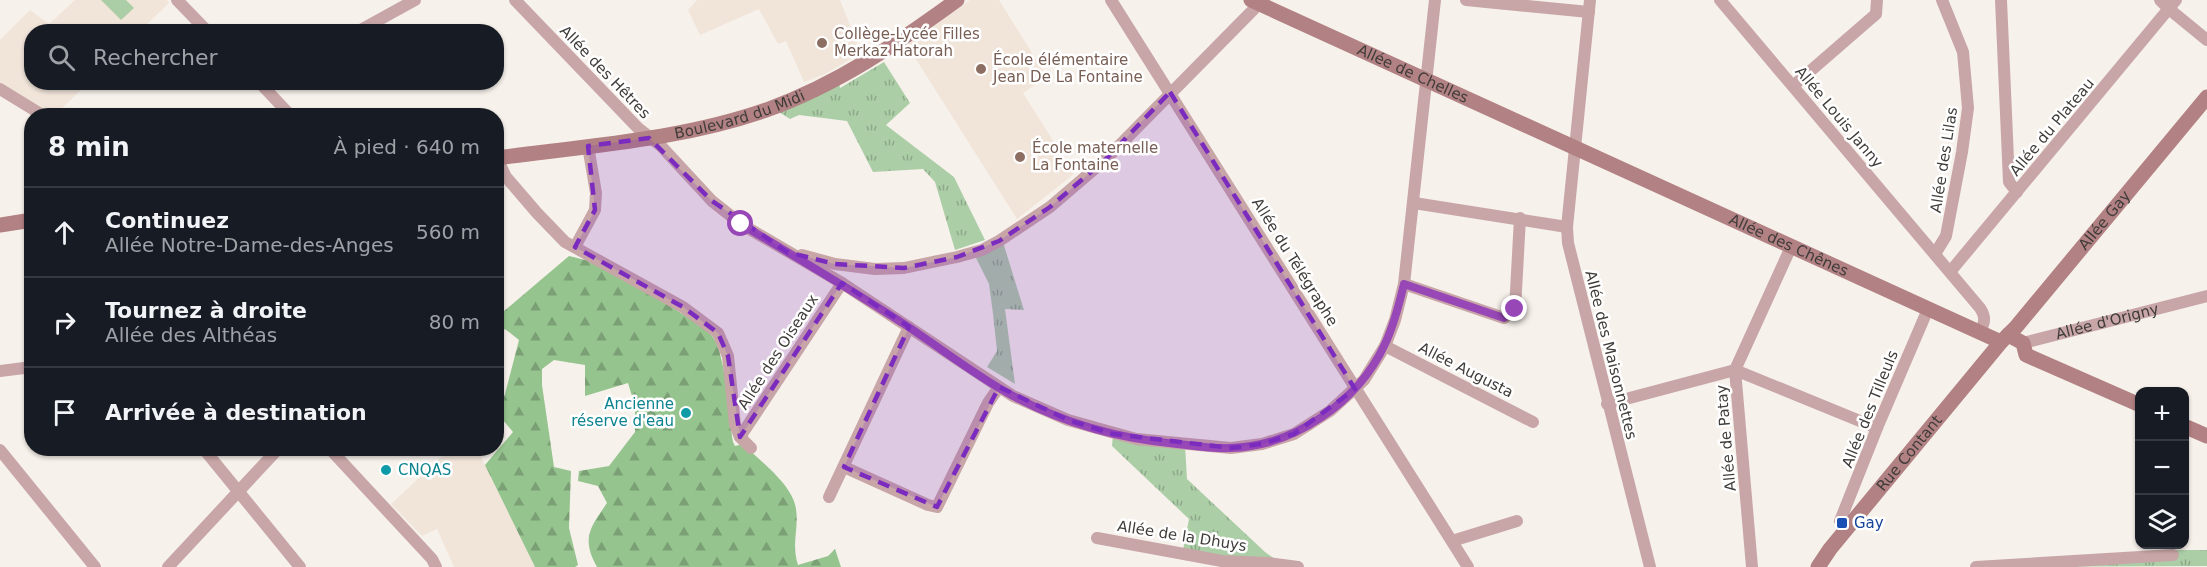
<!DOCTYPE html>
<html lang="fr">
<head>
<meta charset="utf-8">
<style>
	:root { --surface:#171b24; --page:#20242c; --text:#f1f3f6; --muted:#9ea1a6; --line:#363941 }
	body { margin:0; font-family:"DejaVu Sans",sans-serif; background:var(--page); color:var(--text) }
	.controls { position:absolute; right:18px; bottom:18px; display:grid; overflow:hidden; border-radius:12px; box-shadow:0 2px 4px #0004 }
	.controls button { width:54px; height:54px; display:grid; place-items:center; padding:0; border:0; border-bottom:2px solid var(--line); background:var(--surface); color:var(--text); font:30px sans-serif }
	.stop { position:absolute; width:18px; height:18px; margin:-14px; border:4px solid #9747b6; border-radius:50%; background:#fff }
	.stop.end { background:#9747b6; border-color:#fff; box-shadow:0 2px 6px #0008 }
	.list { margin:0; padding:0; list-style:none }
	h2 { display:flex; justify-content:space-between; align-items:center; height:78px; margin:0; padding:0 24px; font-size:26px }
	h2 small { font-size:20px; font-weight:400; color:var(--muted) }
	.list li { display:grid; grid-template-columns:39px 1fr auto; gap:18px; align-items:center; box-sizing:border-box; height:90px; padding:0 24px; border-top:2px solid var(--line) }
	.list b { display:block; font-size:22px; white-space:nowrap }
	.list p { margin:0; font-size:20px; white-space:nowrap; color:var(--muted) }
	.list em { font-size:20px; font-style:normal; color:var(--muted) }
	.icon { flex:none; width:33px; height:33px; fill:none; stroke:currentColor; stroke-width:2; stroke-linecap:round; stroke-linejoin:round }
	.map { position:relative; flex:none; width:2207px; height:567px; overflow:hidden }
	.search { position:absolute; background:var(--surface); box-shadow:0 2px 4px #0004; left:24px; top:24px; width:480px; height:66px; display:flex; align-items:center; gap:15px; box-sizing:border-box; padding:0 21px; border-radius:24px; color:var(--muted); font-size:22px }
	.panel { position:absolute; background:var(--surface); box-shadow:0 2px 4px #0004; left:24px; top:108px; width:480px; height:348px; border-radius:24px }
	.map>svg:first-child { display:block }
</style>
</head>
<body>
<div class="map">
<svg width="2207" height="567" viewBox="0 0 2207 567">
	<defs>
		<pattern id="grass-tufts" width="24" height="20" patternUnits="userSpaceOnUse" patternTransform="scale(1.5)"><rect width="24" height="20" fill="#accea7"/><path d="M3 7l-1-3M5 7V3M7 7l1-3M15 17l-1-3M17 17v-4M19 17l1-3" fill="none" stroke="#8da889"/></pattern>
		<pattern id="forest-firs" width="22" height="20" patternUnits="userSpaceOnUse" patternTransform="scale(1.5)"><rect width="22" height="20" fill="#95c48e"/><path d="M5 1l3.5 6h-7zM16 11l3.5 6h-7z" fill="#7ba075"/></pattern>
	</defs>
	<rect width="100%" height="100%" fill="#f7f1eb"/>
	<path fill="#f1e5da" d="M75 0H167L169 3 140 31 32 32V82L88 83 55 115H50L0 87V40L30 10 49 24Z
		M697 0H840L861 53 825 74 804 82 786 41 778 44 759 9 700 35 688 10Z
		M970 0H999L1047 77 1023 93 1074 174 1017 219 907 45Z
		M450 449H477L535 567H454L437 529 422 536 391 504Z"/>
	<path fill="url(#grass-tufts)" d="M884 62 910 103 886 125 954 177 985 240 955 250 935 182 923 169 873 172 847 121 799 115 790 119 773 108 838 78 840 88Z
		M1002 239 1024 310 1005 309 1015 384 987 367 997 351 993 314 989 284 973 252Z
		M1113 434 1185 445 1187 479 1265 552 1282 564 1298 567H1221L1183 550 1189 519 1112 446Z
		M2174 550H2207V566L1976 567Z"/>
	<path fill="url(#forest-firs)" d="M569 256C576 258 584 259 591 262 611 270 703 323 713 337 726 355 729 418 733 442L735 446 743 444C760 461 793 485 796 509 799 530 791 542 798 565L828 556 835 549 841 567H597C581 538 590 528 607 503L598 486 578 481 579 471 609 466 635 432V406L628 383 585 396V365L554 360 542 369V385L554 467 571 471 569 528 578 565 575 567H535L485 465 513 432 497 413V407L502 402 505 394 519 340 505 329 497 335V317Z"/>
	<path fill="#accea7" d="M101 0H126L134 8 121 20Z"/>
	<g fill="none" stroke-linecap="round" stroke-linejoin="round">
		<g stroke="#c8a6a7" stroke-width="12">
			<path d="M177 0 208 32"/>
			<path d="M515 0 638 128 661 146 712 201 741 224 842 283 1013 396 1068 420 1136 439 1231 448 1262 444 1294 434 1330 411 1364 380 1385 346 1395 320 1404 284 1435 0"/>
			<path d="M1111 0 1468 567"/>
			<path d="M1466 0 1589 12"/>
			<path d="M1590 0 1567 227 1568 243 1650 567"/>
			<path d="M1720 0 1980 308C1986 317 1985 322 1980 332"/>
			<path d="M2001 0 2009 182 2017 192"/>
			<path d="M2160 0 2169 9 2207 40"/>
			<path d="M357 32 415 0"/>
			<path d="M259 82 291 116"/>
			<path d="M1793 86 1876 14 1877 0"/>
			<path d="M0 89 44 116"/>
			<path d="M497 158 506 177 537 213 565 242 683 307 718 333 728 356 735 425 740 437 751 448"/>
			<path d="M1414 203 1567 227"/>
			<path d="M575 247 595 210 596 193 588 146"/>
			<path d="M1935 254 1946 236 1962 152 1968 108 1963 52 1942 0"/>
			<path d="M802 255 835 264 875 269 904 268 957 257 982 250 999 241 1050 207 1105 160 1254 9 1260 0"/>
			<path d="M1950 272 2176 0"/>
			<path d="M1404 284 1504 318 1515 309 1520 218"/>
			<path id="s1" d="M2023 343 2207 296"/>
			<path d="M1385 346 1533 422"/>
			<path d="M0 371 32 367"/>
			<path d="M1607 404 1735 370 1877 428"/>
			<path d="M740 437 842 283"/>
			<path d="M203 448 300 567"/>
			<path d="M329 448 432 559 436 567"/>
			<path d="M0 450 95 567"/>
			<path d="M844 467 928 505 937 507 988 403 999 387"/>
			<path d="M829 497 909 327"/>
			<path d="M1840 521 1877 428 1928 309"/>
			<path d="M1097 538 1222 561 1267 563 1298 567"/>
			<path d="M1452 541 1517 521"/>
			<path d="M168 567 279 448"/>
			<path d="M1752 567 1735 370 1791 247"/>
			<path d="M1976 567 2173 555"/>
		</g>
		<g stroke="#b28183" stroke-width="15">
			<path id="s2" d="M1251 0 2001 342"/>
			<path id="s3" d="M496 158C587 146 682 140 769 109 838 84 898 43 957 0"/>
			<path d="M0 225 32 220"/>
			<path d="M2008 335 2023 343 2026 355 2140 405"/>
			<path d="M2184 426 2207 436"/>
			<path id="s4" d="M1818 567 1830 549 2001 342 2016 327 2207 97"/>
		</g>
	</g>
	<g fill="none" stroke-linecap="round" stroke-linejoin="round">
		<path stroke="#9747b6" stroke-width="8" d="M741 224C797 258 852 290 907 326 942 349 976 376 1013 396 1063 423 1120 439 1177 444 1195 446 1213 449 1231 448 1295 446 1358 402 1385 344 1394 325 1399 305 1404 284L1504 318 1515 309"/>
	</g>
	<path fill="#7b2cbf" fill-opacity="0.2" stroke="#7b2cbf" stroke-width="4.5" stroke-dasharray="12 8" stroke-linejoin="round" d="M1170 92 1355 389 1294 434 1262 444 1231 448 1113 434 1068 420 999 387 937 507 844 467 909 327 842 283 740 437 728 356 718 333 683 307 575 247 595 210 588 146 649 138 712 201 787 252 835 264 904 268 957 257 999 241 1050 207 1105 160Z"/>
	<g fill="#8d6e63" stroke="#fff" stroke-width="2">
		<circle cx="822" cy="43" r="6"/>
		<circle cx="981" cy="69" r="6"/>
		<circle cx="1020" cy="157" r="6"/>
	</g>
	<g fill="#0f9aa8" stroke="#fff" stroke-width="2">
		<circle cx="686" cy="413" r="6"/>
		<circle cx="386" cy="470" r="6"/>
	</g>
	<rect fill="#1a4fb4" stroke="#fff" stroke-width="2" x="1836" y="517" width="12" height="12" rx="3"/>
	<g text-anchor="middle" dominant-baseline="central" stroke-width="5" stroke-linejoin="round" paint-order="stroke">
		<g font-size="15" fill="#785e54" stroke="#fff" text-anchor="start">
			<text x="834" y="34">Collège-Lycée Filles<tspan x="834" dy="17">Merkaz Hatorah</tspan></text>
			<text x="993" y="60">École élémentaire<tspan x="993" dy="17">Jean De La Fontaine</tspan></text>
			<text x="1032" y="148">École maternelle<tspan x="1032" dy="17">La Fontaine</tspan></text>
		</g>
		<g font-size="15" fill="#3f3c3a" stroke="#fff">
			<text transform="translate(605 72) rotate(46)">Allée des Hêtres</text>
			<text stroke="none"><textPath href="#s2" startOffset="178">Allée de Chelles</textPath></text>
			<text stroke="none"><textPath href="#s3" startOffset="248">Boulevard du Midi</textPath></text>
			<text transform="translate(1839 117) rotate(50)">Allée Louis Janny</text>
			<text transform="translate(2052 127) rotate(-50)">Allée du Plateau</text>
			<text transform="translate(1944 160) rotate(-81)">Allée des Lilas</text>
			<text stroke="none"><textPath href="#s4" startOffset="450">Allée Gay</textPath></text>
			<text stroke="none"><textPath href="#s2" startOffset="591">Allée des Chênes</textPath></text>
			<text transform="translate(1295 262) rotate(58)">Allée du Télégraphe</text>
			<text stroke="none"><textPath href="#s1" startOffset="87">Allée d'Origny</textPath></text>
			<text transform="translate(778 352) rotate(-57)">Allée des Oiseaux</text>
			<text transform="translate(1611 355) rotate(76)">Allée des Maisonnettes</text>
			<text transform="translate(1466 370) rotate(27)">Allée Augusta</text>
			<text transform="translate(1870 409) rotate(-68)">Allée des Tilleuls</text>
			<text transform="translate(1726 438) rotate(-95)">Allée de Patay</text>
			<text stroke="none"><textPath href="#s4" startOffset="146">Rue Contant</textPath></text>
			<text transform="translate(1182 536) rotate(9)">Allée de la Dhuys</text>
		</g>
		<g font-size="15" fill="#0d838f" stroke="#fff" text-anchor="end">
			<text x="674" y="404">Ancienne<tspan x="674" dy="17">réserve d'eau</tspan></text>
			<text x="398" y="470" text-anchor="start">CNQAS</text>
		</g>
		<g font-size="15" fill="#164399" stroke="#fff" text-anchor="start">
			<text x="1854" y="523">Gay</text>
		</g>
	</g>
</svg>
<div class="controls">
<button>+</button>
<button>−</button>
<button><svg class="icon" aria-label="layers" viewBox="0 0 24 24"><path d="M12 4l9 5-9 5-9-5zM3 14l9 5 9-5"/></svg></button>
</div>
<div class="stop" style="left:741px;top:224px"></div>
<div class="stop end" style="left:1515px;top:309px"></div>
<div class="search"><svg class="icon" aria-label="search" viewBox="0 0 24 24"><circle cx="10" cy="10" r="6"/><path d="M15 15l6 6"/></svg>Rechercher</div>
<section class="panel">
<h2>8 min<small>À pied · 640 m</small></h2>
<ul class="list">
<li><svg class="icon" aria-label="ahead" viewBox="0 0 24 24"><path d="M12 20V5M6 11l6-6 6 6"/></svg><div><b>Continuez</b><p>Allée Notre-Dame-des-Anges</p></div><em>560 m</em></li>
<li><svg class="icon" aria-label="right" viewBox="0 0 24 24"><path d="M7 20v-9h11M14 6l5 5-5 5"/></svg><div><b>Tournez à droite</b><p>Allée des Althéas</p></div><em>80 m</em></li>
<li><svg class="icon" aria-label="arrive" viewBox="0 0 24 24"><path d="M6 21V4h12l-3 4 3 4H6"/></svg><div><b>Arrivée à destination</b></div></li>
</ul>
</section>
</div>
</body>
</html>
